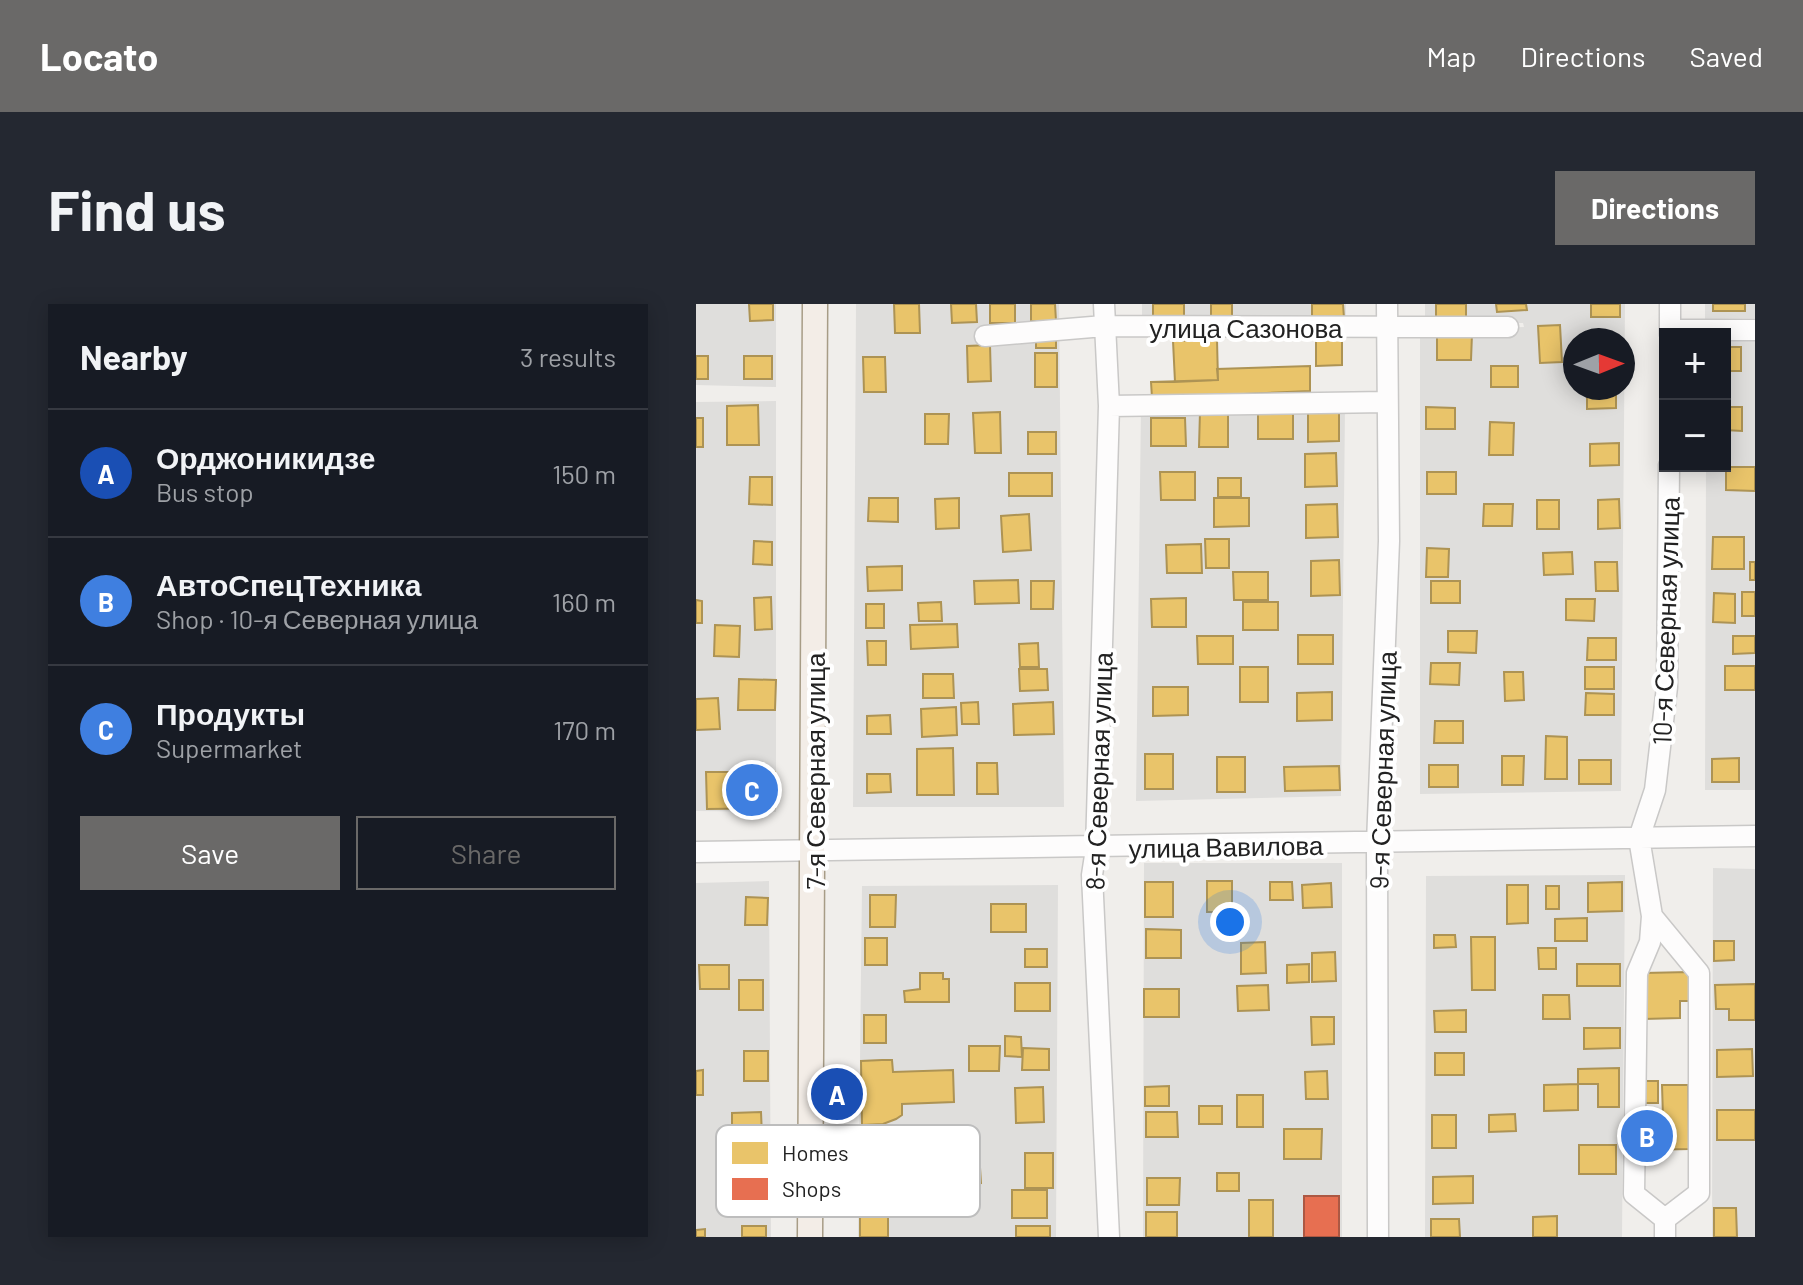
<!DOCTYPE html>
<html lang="en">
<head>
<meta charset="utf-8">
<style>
	:root { --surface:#171b24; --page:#242831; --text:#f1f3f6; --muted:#9ea1a6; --line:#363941; --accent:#6a6968 }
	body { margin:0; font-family:Barlow,sans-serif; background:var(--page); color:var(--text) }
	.controls { position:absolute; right:24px; top:24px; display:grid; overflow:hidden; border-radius:0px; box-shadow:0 4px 20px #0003 }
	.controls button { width:72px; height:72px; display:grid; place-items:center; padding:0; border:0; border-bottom:2px solid var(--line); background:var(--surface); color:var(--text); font:40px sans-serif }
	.compass { position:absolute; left:867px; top:24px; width:72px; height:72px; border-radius:50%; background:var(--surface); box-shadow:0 4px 20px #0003; rotate:89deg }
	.you { position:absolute; left:534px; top:618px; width:28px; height:28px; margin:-20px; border:6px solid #fff; border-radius:50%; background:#1a73e8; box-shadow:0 0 0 12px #1a73e833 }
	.badge { display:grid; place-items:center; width:52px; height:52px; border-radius:50%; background:var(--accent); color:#fff; font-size:26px; font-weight:700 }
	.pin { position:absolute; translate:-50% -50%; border:4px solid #fff; box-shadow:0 2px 8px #0006 }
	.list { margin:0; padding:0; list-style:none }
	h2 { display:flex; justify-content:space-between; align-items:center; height:104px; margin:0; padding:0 32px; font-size:34px }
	h2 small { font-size:26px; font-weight:400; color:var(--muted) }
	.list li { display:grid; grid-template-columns:52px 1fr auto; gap:24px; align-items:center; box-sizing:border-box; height:128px; padding:0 32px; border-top:2px solid var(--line) }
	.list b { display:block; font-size:30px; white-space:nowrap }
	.list p { margin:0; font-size:26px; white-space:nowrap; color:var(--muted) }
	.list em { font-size:26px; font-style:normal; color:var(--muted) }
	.actions { display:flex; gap:16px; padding:24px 32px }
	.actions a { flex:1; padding:18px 0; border:2px solid var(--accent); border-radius:0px; text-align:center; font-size:28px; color:var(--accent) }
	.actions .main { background:var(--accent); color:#fff }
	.map { position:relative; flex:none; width:1059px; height:933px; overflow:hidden; border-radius:0px }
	header { display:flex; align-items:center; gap:48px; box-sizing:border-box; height:112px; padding:0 40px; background:var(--accent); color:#fff }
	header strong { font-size:38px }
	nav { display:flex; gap:44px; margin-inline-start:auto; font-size:28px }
	.intro { display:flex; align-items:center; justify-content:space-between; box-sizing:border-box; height:192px; padding:0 48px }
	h1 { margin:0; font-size:56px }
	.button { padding:20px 36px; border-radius:0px; background:var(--accent); color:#fff; font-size:28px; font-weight:700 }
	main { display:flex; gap:48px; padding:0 48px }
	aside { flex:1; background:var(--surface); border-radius:0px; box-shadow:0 4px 20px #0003 }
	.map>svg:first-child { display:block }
</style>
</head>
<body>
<header>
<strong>Locato</strong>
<nav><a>Map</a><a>Directions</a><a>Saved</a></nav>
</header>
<div class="intro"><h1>Find us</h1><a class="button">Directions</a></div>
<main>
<aside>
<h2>Nearby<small>3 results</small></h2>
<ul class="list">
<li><span class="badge" style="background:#1a4fb4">A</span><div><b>Орджоникидзе</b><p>Bus stop</p></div><em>150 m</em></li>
<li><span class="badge" style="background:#3f7fe0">B</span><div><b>АвтоСпецТехника</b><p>Shop · 10-я Северная улица</p></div><em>160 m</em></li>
<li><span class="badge" style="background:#3f7fe0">C</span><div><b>Продукты</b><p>Supermarket</p></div><em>170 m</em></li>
</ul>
<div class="actions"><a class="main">Save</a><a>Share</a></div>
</aside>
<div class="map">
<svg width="1059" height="933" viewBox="0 0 1059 933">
	<rect width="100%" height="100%" fill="#f0eeeb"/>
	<path fill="#dfdedc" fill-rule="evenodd" d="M0 0H80V83L0 81Z
		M160 0H363L368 503H157Z
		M446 0H650V17L446 19Z
		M729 0H929L925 487 724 490V26L828 23 827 19 729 20ZM879 36H927V84H879Z
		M1009 0H1059V14L1009 15Z
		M1029 31 1059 32V486H1009L1010 162H1029Z
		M80 97V508L0 507V98Z
		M649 103 645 492 440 497 445 104Z
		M448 559H646V933H447Z
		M1017 564 1059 565V933H1016Z
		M929 571 926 933H729L730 572Z
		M73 577 75 933H0V579Z
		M362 581 360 933H162L166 582Z"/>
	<path fill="#e9c46a" stroke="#ad9354" stroke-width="2" d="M53 0H77V16L54 17Z
		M198 0H223L224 29H199Z
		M255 0H280L281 18 256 19Z
		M294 0H319V19H294Z
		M335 0H359L360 17H335Z
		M457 0H488V12L457 14Z
		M515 0H536V13H515Z
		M616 0H647L648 14 616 15Z
		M740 0H770V13H740Z
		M800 0H830L831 6 801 8Z
		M895 0H924V13H895Z
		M1017 0H1049V7H1017Z
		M864 21 866 58 844 59 842 22Z
		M340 29H360V44H340Z
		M741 30H776L775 56H741Z
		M620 31H646V61L620 62Z
		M521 36 522 76 479 78 477 37Z
		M294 41 295 77 272 78 271 42Z
		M1029 43H1045V67H1029Z
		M339 49H361V83H339Z
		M0 52H12V75H0Z
		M48 52H76V75H48Z
		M167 53H189L190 88H168Z
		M614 62V87L456 94 455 78 522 76 521 65Z
		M795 62H822V83H795Z
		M891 84H920V104L891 105Z
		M62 101 63 141H31V102Z
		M730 103 759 104V125H730Z
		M1029 103H1046V127L1029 126Z
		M643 104V137L612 138V105Z
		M562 106H597V135H562Z
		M304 108 305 149H279L277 109Z
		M504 108H532V143H503Z
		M229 110H253L252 140H229Z
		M0 114H7V143H0Z
		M455 114H489L490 142H455Z
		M794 118 818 119 817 151H793Z
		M332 128H360V150H332Z
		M923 139V161L894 162V140Z
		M640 149 641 182 609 183V150Z
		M1030 163H1059V187L1030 186Z
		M464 168H499V196H465Z
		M731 168H760V190H731Z
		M313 169H356V192H313Z
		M54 173H76V201L53 200Z
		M522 174H545V193H522Z
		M173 194H202V218L172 217Z
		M263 194V224L240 225 239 195Z
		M518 194H553V222L518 223Z
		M923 195 924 224 902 225V196Z
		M841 196H863V225H841Z
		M641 200 642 233 610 234V201Z
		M788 200H817L816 222H787Z
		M333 210 335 246 307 248 305 212Z
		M1017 233H1048V265H1016Z
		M509 235H533V264H510Z
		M58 237 76 238V261L57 260Z
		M505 240 506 269H471L470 241Z
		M731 244 753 245 752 273H730Z
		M876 248 877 270 848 271 847 249Z
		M643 256 644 291 615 292V257Z
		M899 258H921L922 287H900Z
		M1054 258H1059V276H1054Z
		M206 262V286L172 287 171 263Z
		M537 268H572V296H538Z
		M322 276 323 299 279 300 278 277Z
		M335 277H358L357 305H335Z
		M735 277H764V299H735Z
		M1046 288H1059V312H1046Z
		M1018 289 1039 290V319L1017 318Z
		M75 293 76 325 59 326 58 294Z
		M490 294V323H456L455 295Z
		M870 295H899L898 317 870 316Z
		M0 296 6 297V319H0Z
		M245 298 246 317H223L222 299Z
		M547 298H582V326H547Z
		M170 300H188V324H170Z
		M261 320 262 343 215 345 214 321Z
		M19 321 44 322 43 353 18 352Z
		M752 327H781L780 349 752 348Z
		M602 331H637V360H602Z
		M501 332H537V360H502Z
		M1037 332H1059V349L1037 350Z
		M892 334H920V356H891Z
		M171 337H190V361H172Z
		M342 339 343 363H324L323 340Z
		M735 359H764L763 381 734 380Z
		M1029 362H1059V386H1029Z
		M544 363H572V398H544Z
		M889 363H918V385H889Z
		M323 365H351L352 386 324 387Z
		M808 368H827L828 396 809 397Z
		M227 370H257L258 394H227Z
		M43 375 80 376 79 406H42Z
		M457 383H492V411L457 412Z
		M636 388V416L601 417V389Z
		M890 389 918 390V411H889Z
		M22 394 24 425 0 426V395Z
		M282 398 283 420H266L265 399Z
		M357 398 358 430 318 431 317 400Z
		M260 403 261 431 226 433 225 405Z
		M194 411 195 430H171V412Z
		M739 417H767V439H738Z
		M850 432 871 433V475H849Z
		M257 444 258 491H221V445Z
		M449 450H477V485H449Z
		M806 452H828L827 481H806Z
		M521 453H549V488H521Z
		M1043 454V478H1016V455Z
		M883 456H915V480H883Z
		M281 459H301L302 490H281Z
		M733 461H762V483H733Z
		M643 462 644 486 589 487 588 463Z
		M10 468H79V504L11 505Z
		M171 470H194L195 488 171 489Z
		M511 577H536V608H511Z
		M449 578H477V613H449Z
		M574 578H596L597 596H574Z
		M926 578V607L892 608V579Z
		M635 579 636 603 607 604 606 581Z
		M811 581H832V619L811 620Z
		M850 582H863V605H850Z
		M174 591H200L199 623H174Z
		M50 593 72 594 71 621H49Z
		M295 600H330V628H295Z
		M891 614V637H859V615Z
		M450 625 485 626V654H450Z
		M738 631H759L760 643 738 644Z
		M775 633H799V686H776Z
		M169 634H191V661H169Z
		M1018 637H1038V656L1018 657Z
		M569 638 570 669 545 670V639Z
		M842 644H860V665H843Z
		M329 645H351V663H329Z
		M639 648 640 677 616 678V649Z
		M613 660V678L591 679V661Z
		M881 660H924V682H881Z
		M3 661H33V685H4Z
		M993 668V697H984V714L948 715V669Z
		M224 669H247V675H253V698H209L208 687 224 685Z
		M43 676H67V706H43Z
		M319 679H354V707H319Z
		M1059 680V716H1033V705H1020L1019 681Z
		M572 681 573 706 542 707 541 682Z
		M448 685H483V713H448Z
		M847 691H873L874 715H847Z
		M770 706V728H739L738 707Z
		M168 711H190V739H168Z
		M615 713H638V740L616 741Z
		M888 724H924V744L888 745Z
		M309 732 325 733 326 753 309 752Z
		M273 742H304L303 767H273Z
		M327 744 353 745V766H326Z
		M1056 745 1057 772 1021 773V746Z
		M48 747H72V777H48Z
		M739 749H768V771H739Z
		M186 756H196L197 768 257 766 258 798 206 800V811L200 815 187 820 166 821 165 757Z
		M923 764V803H902V780H882V765Z
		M7 766V791H0V767Z
		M631 767 632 795H610L609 768Z
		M948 777H962V799H948Z
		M882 780V806L848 807V781Z
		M966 781H992L993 845 947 846V813H967Z
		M473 782V802H449V783Z
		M347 783 348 818 320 819 319 784Z
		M541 791H567V823H541Z
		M503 802H526V820H503Z
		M1021 806H1059V836H1021Z
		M65 808 66 832 36 833V809Z
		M450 808H481L482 833H450Z
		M819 810 820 827 793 828V811Z
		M736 811H760V844H736Z
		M588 825H626L625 855H588Z
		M883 841H920V870H883Z
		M283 848 285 879 260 881 258 849Z
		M329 849H357V884H329Z
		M521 869H543V887H521Z
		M777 872V899L737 900V873Z
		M451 874H484L483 901H451Z
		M316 886H351V914H316Z
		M553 896H577V933H553Z
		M1018 904H1040L1041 933H1018Z
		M164 906H192V933H164Z
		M450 908H481V933H450Z
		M861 912V933H837V913Z
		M735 915H763L764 933H735Z
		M46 922H70V933H46Z
		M320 922H354V933H320Z
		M9 925V933H0V926Z"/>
	<path fill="#e76f51" stroke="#ac5843" stroke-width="2" d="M608 892H643V933H608Z"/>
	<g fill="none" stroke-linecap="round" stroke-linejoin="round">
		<defs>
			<path id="minor" d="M408 0 413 102 400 545 396 571 413 933
				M974 0V30
				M974 26H1059
				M289 32 408 22 812 23
				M413 102 690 98
				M0 548 1059 532
				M956 612 1003 669V889L969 915
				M682 933 681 539 693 237 691 0
				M969 933V915L938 890 941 669 954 638 956 612 943 534 959 486 971 383 973 162"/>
			<path id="major" d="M114 933 119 0"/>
		</defs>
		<use href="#minor" stroke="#c9c8c7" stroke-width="23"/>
		<use href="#major" stroke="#a79c86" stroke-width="27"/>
		<use href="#minor" stroke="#fdfcfc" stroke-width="20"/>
		<use href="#major" stroke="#f3ede7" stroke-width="24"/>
	</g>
	<g text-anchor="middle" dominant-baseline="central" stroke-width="8" stroke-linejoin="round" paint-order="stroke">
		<g font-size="26" fill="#222" stroke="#fff">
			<text x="550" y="23">улица Сазонова</text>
			<text transform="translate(969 317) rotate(-88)">10-я Северная улица</text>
			<text transform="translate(686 466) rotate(-88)">9-я Северная улица</text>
			<text transform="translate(118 467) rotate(-90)">7-я Северная улица</text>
			<text transform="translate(402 467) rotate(-88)">8-я Северная улица</text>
			<text transform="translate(530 542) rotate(-1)">улица Вавилова</text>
		</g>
	</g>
	<rect x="20" y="821" width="264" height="92" rx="12" fill="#fff" stroke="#bdbdbd" stroke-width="2"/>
	<rect x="36" y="838" width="36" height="22" fill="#e9c46a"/>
	<rect x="36" y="874" width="36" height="22" fill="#e76f51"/>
	<g font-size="22" fill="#222">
		<text x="86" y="857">Homes</text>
		<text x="86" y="893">Shops</text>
	</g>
</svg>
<div class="controls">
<button>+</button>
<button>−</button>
</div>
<svg class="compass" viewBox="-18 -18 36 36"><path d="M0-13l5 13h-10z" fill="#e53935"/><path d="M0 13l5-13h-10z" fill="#9ea1a6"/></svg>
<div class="you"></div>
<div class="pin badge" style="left:141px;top:790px;background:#1a4fb4">A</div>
<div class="pin badge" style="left:951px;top:832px;background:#3f7fe0">B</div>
<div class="pin badge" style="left:56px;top:486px;background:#3f7fe0">C</div>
</div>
</main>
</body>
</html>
